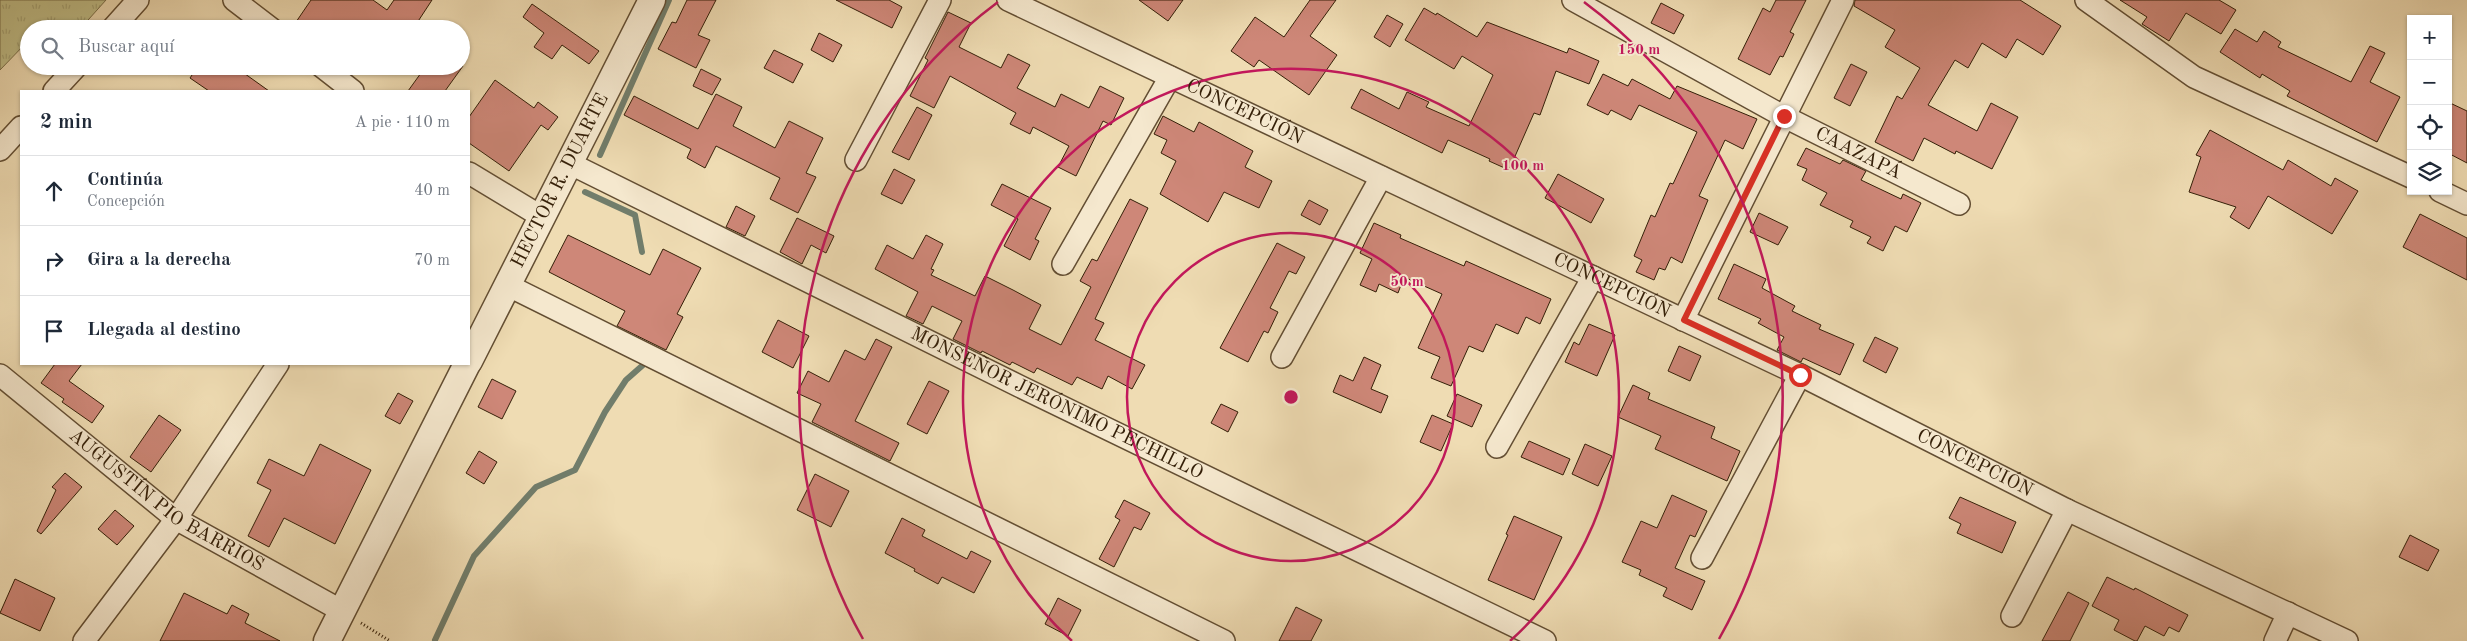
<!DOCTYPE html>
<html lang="es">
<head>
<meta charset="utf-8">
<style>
	:root { --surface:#fff; --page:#f6f6f7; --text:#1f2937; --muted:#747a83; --line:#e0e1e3 }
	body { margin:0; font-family:"Old Standard TT",serif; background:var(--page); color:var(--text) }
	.controls { position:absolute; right:15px; top:15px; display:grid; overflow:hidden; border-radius:0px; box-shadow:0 1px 4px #0004 }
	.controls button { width:45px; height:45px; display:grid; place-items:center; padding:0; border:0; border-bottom:1px solid var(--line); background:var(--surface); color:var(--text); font:25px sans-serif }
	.stop { position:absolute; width:15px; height:15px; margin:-11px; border:4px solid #d93025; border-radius:50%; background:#fff }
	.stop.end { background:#d93025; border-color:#fff; box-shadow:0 1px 5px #0008 }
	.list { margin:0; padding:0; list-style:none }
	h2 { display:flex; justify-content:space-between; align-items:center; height:65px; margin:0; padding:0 20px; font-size:21px }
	h2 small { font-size:16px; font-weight:400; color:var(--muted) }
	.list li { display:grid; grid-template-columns:32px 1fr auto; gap:15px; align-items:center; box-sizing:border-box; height:70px; padding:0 20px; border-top:1px solid var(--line) }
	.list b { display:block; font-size:19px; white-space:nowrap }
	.list p { margin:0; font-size:16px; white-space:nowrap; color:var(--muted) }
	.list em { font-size:16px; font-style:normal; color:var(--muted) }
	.icon { flex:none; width:28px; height:28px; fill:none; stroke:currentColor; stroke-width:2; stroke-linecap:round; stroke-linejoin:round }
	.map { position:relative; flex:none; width:2467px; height:641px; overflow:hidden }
	.search { position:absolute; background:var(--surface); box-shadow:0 1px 4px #0004; left:20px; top:20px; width:450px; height:55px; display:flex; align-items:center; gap:12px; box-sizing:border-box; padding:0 18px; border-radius:28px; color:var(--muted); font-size:19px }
	.panel { position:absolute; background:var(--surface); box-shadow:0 1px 4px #0004; left:20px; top:90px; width:450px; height:275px; border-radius:0px }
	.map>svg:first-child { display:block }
</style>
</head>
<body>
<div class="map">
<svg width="2467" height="641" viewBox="0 0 2467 641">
	<defs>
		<pattern id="grass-tufts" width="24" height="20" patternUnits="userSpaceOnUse" patternTransform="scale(1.25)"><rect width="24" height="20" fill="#c0be88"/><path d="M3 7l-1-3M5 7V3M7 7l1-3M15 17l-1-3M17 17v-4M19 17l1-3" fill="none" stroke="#a6a374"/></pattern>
	</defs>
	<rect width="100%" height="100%" fill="#efdcb3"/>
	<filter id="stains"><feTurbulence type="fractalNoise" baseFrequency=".004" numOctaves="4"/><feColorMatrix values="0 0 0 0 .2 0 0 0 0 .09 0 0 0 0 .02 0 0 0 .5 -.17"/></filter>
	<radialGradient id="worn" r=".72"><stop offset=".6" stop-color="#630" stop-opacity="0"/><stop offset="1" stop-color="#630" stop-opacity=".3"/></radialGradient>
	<path fill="url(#grass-tufts)" stroke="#7a6e48" d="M0 0H106L80 29H29V45L26 43 0 70Z"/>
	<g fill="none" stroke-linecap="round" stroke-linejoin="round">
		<path stroke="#717d6b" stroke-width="6" d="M600 155 669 0
			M585 192 635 215 642 252
			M435 640 474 556 536 487 575 470 605 412 626 380 643 365"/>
	</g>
	<path fill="#ce8778" stroke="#341f08" d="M311 0H373L387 10 394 0H432L413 29H306L296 22Z
		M687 0H716L698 35 710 40 696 68 658 49 672 22 676 23Z
		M836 0H889L902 7 892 28Z
		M1139 0H1183L1168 21Z
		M1310 0H1336L1310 36 1337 55 1309 95 1259 60 1254 67 1231 51 1255 17 1284 37Z
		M1776 0H1806L1790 32 1794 34 1783 57 1780 56 1770 75 1738 59 1763 8 1770 12Z
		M1855 0H2020L2061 26 2043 55 2017 39 2006 58 1982 43 1968 68 1955 60 1928 105 1977 131 1991 103 2018 117 1992 169 1956 151 1955 154 1924 138 1913 161 1875 142 1897 96 1902 99 1920 68 1885 47 1895 30 1854 6Z
		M2120 0H2219L2236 10 2221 34 2186 13 2169 41 2142 24 2147 17Z
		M1661 3 1684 15 1674 34 1651 23Z
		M532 4 599 51 589 64 562 45 552 59 534 47 544 33 523 17Z
		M1424 8 1436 15 1437 13 1477 37 1487 22 1567 53 1569 48 1599 61 1589 84 1556 71 1540 115 1534 113 1509 170 1489 161 1490 159 1448 140 1442 153 1351 108 1361 89 1399 109 1407 92 1429 102 1426 107 1469 126 1493 75 1462 56 1454 69 1405 40Z
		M948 12 971 23 959 47 1001 68 1008 54 1030 65 1017 88 1055 107 1061 94 1089 108 1100 86 1124 98 1111 125 1103 121 1076 176 1058 167 1069 146 1033 127 1030 134 1010 124 1016 113 950 76 934 108 910 96 928 60 925 58Z
		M1387 15 1403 24 1390 47 1374 37Z
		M2235 29 2257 42 2264 31 2281 42 2278 47 2351 82 2370 46 2385 53 2370 82 2400 97 2377 142 2287 96 2290 91 2262 74 2260 78 2220 52Z
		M819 33 842 45 833 62 811 50Z
		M774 50 803 64 793 83 764 68Z
		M1851 64 1867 72 1850 106 1834 98Z
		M198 66H234L269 91H209L190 78Z
		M426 66H463L445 91H408Z
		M701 69 721 79 712 95 693 86Z
		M1603 74 1628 86 1632 79 1670 99 1677 86 1757 119 1743 149 1725 140 1699 196 1708 200 1682 263 1671 257 1665 270 1659 268 1654 280 1636 272 1642 260 1634 256 1651 215 1655 217 1670 183 1673 184 1697 132 1639 105 1631 120 1611 110 1608 115 1587 105Z
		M495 80 534 108 538 102 558 117 548 130 541 125 509 171 469 143V117Z
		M716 94 742 107 733 126 775 148 789 121 823 138 806 173 816 177 798 213 770 199 780 178 716 146 705 168 687 158 691 149 624 115 634 96 698 129Z
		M2448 102 2467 111V163L2448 153Z
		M917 107 932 115 909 160 892 152Z
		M1163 116 1194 132 1199 122 1253 151 1245 167 1272 181 1259 208 1224 192 1208 222 1160 194 1176 161 1161 153 1167 140 1154 134Z
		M2210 130 2283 170 2288 160 2331 186 2335 178 2358 191 2332 234 2268 196 2249 229 2230 217 2236 207 2189 192 2201 157 2196 155Z
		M1806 148 1840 164 1843 160 1866 171 1861 180 1901 199 1903 194 1921 203 1907 232 1895 226 1883 251 1867 243 1871 237 1850 227 1853 221 1820 205 1827 193 1802 180 1807 169 1797 165Z
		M894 169 915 180 902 204 881 194Z
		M1558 174 1604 199 1591 223 1545 198Z
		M1002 184 1051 208 1035 239 1039 241 1030 260 1004 246 1018 219 991 205Z
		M1130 199 1148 208 1095 319 1104 323 1095 340 1145 365 1132 389 1108 376 1102 389 1077 377 1072 385 1037 368 1034 373 1012 362 1010 365 982 351 981 353 953 339 962 321 932 306 923 324 906 316 918 292 875 269 887 245 913 259 926 235 943 244 931 269 934 270 931 275 975 296 985 276 1013 290 1041 305 1029 329 1061 345 1091 287 1080 281 1092 259 1097 261Z
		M1309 200 1328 210 1320 225 1301 215Z
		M736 206 755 216 745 236 726 227Z
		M1759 213 1788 227 1778 245 1750 232Z
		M2420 214 2467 238V280L2403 247Z
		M797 218 834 236 826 253 811 245 802 264 780 252Z
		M1374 223 1401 235 1400 238 1464 266 1466 261 1551 299 1540 324 1526 317 1518 334 1496 324 1483 352 1469 346 1451 386 1431 378 1440 357 1418 348 1442 294 1404 277 1398 293 1379 284 1376 292 1360 285 1372 259 1360 253Z
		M568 235 650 275 663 249 701 268 677 314 683 317 666 350 617 326 625 311 549 272Z
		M1277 243 1305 257 1296 274 1289 271 1270 308 1278 312 1268 333 1264 331 1248 362 1220 348Z
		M1734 264 1766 279 1762 288 1795 306 1792 311 1821 325 1819 329 1854 344 1840 375 1803 358 1801 362 1777 350 1784 337 1758 323 1761 319 1718 299Z
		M778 320 809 336 793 368 762 352Z
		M1589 324 1615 335 1597 376 1565 362 1574 342 1579 345Z
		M1875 337 1898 348 1886 373 1863 361Z
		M876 339 892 347 855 421 899 443 890 461 812 422 821 404 797 393 808 371 829 382 845 350 865 360Z
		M1679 346 1701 356 1690 381 1668 371Z
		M1364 357 1381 365 1371 389 1388 396 1381 413 1333 392 1340 375 1353 381Z
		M55 364H82L69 381 104 406 92 423 62 402 64 399 41 383Z
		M492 379 516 391 502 419 478 407Z
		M929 381 949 391 927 434 907 424Z
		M1633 385 1650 393 1648 399 1715 427 1711 438 1740 451 1727 481 1655 449 1661 436 1618 417Z
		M398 393 413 401 400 424 385 416Z
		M1457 394 1482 405 1472 427 1447 416Z
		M1221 404 1238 412 1228 432 1211 423Z
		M159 415 181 430 151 472 130 457Z
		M1432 415 1453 424 1441 451 1420 442Z
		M1529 441 1570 459 1563 475 1521 457Z
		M320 444 371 470 335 544 284 518 269 547 248 536 271 490 257 483 269 459 304 476Z
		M1585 444 1612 456 1598 486 1572 474Z
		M479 451 497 462 484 484 466 473Z
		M65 473 82 487 41 534 37 531 56 490 52 487Z
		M815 474 849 491 831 527 797 510Z
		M1672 495 1707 511 1695 537 1690 535 1675 568 1705 581 1692 610 1663 596 1667 588 1639 575 1641 570 1622 562 1641 521 1657 528Z
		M1960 497 2016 522 2002 553 1957 533 1961 524 1949 518Z
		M1124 500 1150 513 1141 530 1134 527 1114 567 1099 559 1120 520 1115 517Z
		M115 510 134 526 117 545 98 529Z
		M1514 516 1562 537 1534 600 1488 580 1508 535 1506 534Z
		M902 518 925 530 922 536 967 559 971 551 991 561 974 593 942 577 938 584 914 571 915 569 885 553Z
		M2410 535 2439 550 2428 571 2399 557Z
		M2107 577 2134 590 2135 588 2188 615 2179 632 2169 627 2164 636 2145 626 2137 641H2135L2114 630 2119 620 2092 606Z
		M15 579 55 598 40 631 0 613Z
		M2068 592 2089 603 2070 641H2042Z
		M184 593 227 614 232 605 249 614 245 623 280 641H160Z
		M1058 598 1081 610 1068 636 1045 624Z
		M1296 607 1322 620 1311 641H1279Z"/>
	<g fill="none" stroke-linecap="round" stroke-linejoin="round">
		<defs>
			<g id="minor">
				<path d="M234 0 272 29"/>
				<path id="s1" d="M1008 0 1800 375 2067 510 2347 641"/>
				<path id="s2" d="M1573 0 1783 116 1959 204"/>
				<path d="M2086 0 2194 77 2411 177"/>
				<path d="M112 29 138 0"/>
				<path d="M321 66 353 91"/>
				<path d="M54 91 77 66"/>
				<path d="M0 150 21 127"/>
				<path d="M856 160 940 0"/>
				<path id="s3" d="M569 163 1019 386 1545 641"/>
				<path d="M469 173 542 217"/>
				<path d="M2440 191 2467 204"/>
				<path d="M1063 264 1170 77"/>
				<path d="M507 285 1224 641"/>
				<path d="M1683 320 1843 0"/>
				<path d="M1282 357 1381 177"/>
				<path id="s4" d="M0 375 176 519 342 611"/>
				<path d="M1497 447 1593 277"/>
				<path d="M1702 558 1800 375"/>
				<path d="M2012 616 2067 510"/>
				<path d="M84 641 176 519 278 364"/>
				<path d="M2275 641 2288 613"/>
			</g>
			<g id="tertiary">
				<path id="s5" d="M469 361 652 0"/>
				<path d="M327 641 467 364"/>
			</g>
		</defs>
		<use href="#minor" stroke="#634e33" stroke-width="24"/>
		<use href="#tertiary" stroke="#634e33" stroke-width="29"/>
		<path stroke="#341f08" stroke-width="3" stroke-dasharray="1 2.5" stroke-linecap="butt" d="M361 623 390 641"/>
		<use href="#minor" stroke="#f5e8ce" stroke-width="21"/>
		<use href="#tertiary" stroke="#f5e8ce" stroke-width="26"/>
	</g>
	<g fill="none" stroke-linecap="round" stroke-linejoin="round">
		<path stroke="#d93025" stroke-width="6" d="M1784 116 1684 320 1800 375"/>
	</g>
	<g fill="none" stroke="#c2185b" stroke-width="2.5">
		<circle cx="1291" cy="397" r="164"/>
		<path d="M1072 641A328 328 0 1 1 1510 641"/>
		<path d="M863 639A492 492 0 0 1 998 2M1584 2A492 492 0 0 1 1719 639"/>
	</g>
	<g text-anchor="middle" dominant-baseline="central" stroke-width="4" stroke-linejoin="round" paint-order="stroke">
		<g font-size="19" fill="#341f08" stroke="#f5e8ce">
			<text stroke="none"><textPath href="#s1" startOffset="262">CONCEPCIÓN</textPath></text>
			<text stroke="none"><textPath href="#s2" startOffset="324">CAAZAPÁ</textPath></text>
			<text stroke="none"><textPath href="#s5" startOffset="202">HECTOR R. DUARTE</textPath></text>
			<text stroke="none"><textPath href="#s1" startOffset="668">CONCEPCIÓN</textPath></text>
			<text stroke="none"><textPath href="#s3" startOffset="544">MONSEÑOR JERÓNIMO PECHILLO</textPath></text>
			<text stroke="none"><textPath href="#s1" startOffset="1072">CONCEPCIÓN</textPath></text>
			<text stroke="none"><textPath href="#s4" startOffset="209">AUGUSTÍN PIO BARRIOS</textPath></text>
		</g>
	</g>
	<circle cx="1291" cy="397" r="8" fill="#c2185b" stroke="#f5e8ce" stroke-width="2.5"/>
	<g font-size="15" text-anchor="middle" font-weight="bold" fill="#c2185b" stroke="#f5e8ce" stroke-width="4" stroke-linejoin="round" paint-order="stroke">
		<text x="1639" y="54">150 m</text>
		<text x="1523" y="170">100 m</text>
		<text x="1407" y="286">50 m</text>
	</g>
	<rect width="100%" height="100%" filter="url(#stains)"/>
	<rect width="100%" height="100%" fill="url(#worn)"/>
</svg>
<div class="controls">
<button>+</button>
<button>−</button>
<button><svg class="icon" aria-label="locate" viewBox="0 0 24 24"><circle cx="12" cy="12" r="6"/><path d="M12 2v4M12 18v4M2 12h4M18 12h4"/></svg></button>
<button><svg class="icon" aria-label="layers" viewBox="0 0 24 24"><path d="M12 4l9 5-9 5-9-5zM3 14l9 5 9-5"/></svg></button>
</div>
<div class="stop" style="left:1800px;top:375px"></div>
<div class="stop end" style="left:1784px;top:116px"></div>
<div class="search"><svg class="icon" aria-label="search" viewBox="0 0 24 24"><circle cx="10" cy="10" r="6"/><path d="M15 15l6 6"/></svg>Buscar aquí</div>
<section class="panel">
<h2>2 min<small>A pie · 110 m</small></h2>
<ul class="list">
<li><svg class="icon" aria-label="ahead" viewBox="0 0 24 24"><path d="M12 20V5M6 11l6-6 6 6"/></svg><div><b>Continúa</b><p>Concepción</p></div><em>40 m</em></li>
<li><svg class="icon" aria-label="right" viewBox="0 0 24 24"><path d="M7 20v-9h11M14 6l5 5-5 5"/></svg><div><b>Gira a la derecha</b></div><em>70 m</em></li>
<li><svg class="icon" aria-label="arrive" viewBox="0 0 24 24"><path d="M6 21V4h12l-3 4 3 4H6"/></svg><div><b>Llegada al destino</b></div></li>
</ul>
</section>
</div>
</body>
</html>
